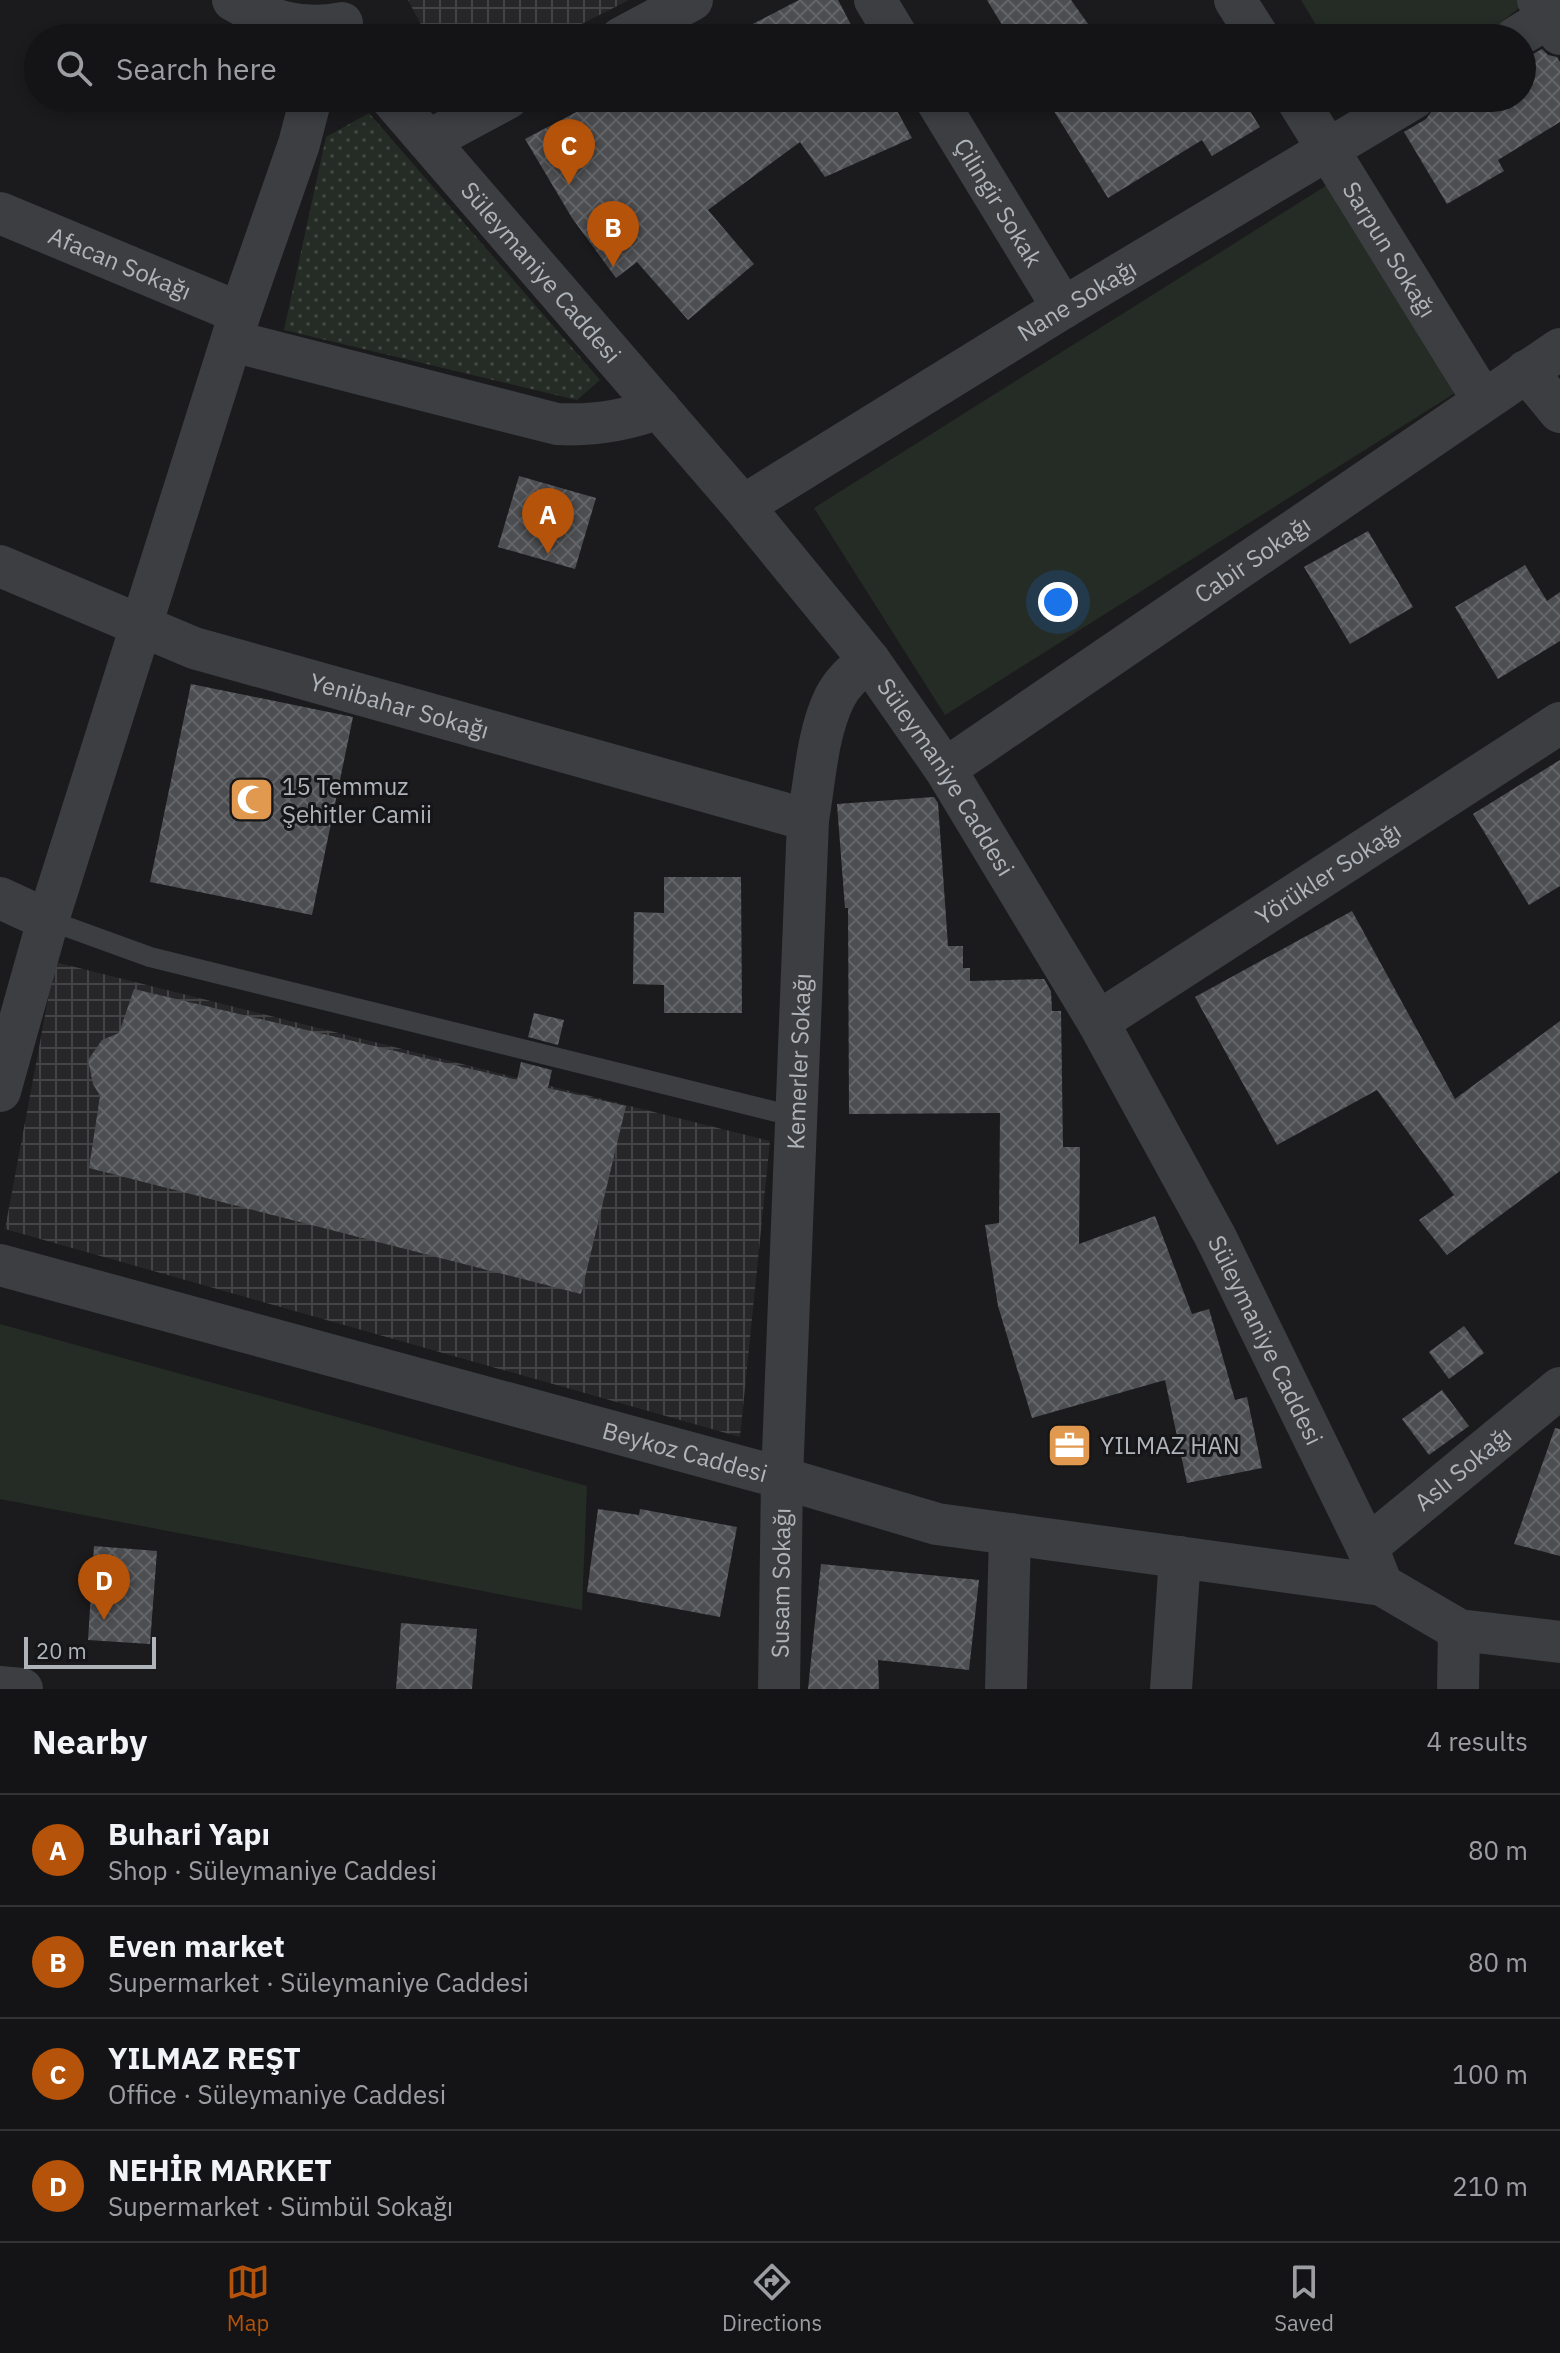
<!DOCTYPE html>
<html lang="en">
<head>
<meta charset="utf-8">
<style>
	:root { --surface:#141416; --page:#212123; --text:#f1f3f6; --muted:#9d9ea1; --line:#333335; --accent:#b45309 }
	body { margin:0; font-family:"IBM Plex Sans",sans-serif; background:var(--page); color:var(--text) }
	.scale { position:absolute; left:24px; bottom:20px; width:132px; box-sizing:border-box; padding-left:8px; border:4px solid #afb4bb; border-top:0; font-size:22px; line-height:28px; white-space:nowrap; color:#afb4bb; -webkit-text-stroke:6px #161618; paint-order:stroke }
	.you { position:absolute; left:1058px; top:602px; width:28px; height:28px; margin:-20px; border:6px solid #fff; border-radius:50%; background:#1a73e8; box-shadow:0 0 0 12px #1a73e833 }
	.badge { display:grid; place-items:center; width:52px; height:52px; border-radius:50%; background:var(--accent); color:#fff; font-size:26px; font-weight:700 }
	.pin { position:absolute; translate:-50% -66px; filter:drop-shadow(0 2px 4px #0008) }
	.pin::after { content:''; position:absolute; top:42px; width:28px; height:24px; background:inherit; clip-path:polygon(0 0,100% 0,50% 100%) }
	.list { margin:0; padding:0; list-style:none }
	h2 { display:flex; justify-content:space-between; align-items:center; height:104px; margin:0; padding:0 32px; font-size:34px }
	h2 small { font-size:26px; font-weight:400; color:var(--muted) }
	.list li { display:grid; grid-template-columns:52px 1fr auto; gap:24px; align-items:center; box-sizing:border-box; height:112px; padding:0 32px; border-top:2px solid var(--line) }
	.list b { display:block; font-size:30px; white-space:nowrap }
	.list p { margin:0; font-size:26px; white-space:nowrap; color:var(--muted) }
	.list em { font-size:26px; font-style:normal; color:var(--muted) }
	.icon { flex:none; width:44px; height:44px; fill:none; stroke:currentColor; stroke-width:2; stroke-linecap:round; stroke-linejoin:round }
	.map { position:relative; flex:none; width:1560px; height:1689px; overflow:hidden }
	.search { position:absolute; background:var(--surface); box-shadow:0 4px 12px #0003; left:24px; right:24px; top:24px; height:88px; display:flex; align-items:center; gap:20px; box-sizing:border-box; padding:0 28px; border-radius:44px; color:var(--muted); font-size:30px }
	.sheet { height:552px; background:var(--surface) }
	nav { display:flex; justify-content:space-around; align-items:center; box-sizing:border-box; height:112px; border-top:2px solid var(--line); background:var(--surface); font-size:22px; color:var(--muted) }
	nav a { display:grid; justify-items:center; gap:4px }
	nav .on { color:var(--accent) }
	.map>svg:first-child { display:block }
</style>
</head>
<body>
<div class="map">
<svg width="1560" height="1689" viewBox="0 0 1560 1689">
	<defs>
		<pattern id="industrial-grid" width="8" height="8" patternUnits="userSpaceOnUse" patternTransform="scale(2)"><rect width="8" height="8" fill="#272729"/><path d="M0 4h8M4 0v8" fill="none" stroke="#444446"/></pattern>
		<pattern id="park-dots" width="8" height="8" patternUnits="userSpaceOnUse" patternTransform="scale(2)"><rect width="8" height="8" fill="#252c25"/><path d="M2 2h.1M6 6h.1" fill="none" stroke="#424843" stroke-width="1.8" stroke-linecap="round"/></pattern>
		<pattern id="building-cross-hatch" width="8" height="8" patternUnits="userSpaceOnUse" patternTransform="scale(2)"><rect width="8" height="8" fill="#4d4e51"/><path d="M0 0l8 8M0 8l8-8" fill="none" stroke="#646568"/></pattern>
	</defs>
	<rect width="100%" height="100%" fill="#1b1b1d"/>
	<path fill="url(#industrial-grid)" d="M408 0H629L554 38H428Z
		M55 962 770 1141 740 1437 5 1229Z"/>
	<path fill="#252c25" d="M1301 0H1529L1481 38H1324Z
		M1332 182 1463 388 945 715 814 508Z
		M0 1324 587 1486 582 1610 0 1499Z"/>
	<path fill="url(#park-dots)" d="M369 113 600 380 577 400 284 330 326 137Z"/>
	<path fill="url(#building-cross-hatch)" d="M799 0H838L858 38H748L743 29Z
		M987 0H1071L1098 38H1010Z
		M1542 49 1548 55 1557 57 1560 62V122L1498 160 1504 171 1447 204 1404 132 1426 119 1436 105 1448 98H1522V60Z
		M603 98H890L912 138 825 177 800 142 708 210 754 264 688 320 637 262 616 278 572 218 525 139Z
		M1068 98H1242L1260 127 1212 156 1202 140 1108 198 1052 108Z
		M519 476 596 498 575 569 498 547Z
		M1368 531 1413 607 1350 644 1304 567Z
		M1525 565 1547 601 1560 592V641L1498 679 1455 607Z
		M191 684 353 717 312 915 150 882Z
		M1560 760V886L1529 905 1473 814Z
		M934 797 938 803 948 946H963V968H970V981L1044 979 1051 991 1052 1011H1061L1063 1147H1080L1079 1244 1155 1216 1192 1314 1209 1309 1235 1400 1247 1397 1262 1468 1187 1483 1165 1380 1032 1418 998 1306 985 1225 999 1223 1000 1113 849 1114 848 908H845L837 804Z
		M664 877H741L742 1013H664V985L633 984 634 912 664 913Z
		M1352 911 1455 1099 1560 1021V1171L1447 1255 1419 1220 1454 1195 1377 1090 1277 1145 1195 997Z
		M134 989 517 1080 521 1062 552 1070 548 1088 626 1106 581 1294 89 1168 100 1096 93 1084 88 1060 102 1040 119 1033Z
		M534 1013 564 1020 558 1045 528 1037Z
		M1464 1326 1484 1353 1449 1379 1429 1352Z
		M1442 1390 1469 1426 1429 1455 1402 1419Z
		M1555 1428 1560 1429V1556L1514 1544Z
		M598 1509 639 1515 640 1509 737 1527 720 1617 587 1592Z
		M94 1546 157 1551 150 1644 88 1640Z
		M821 1564 979 1580 969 1670 878 1660 879 1689H808Z
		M401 1623 477 1629 472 1689H396Z"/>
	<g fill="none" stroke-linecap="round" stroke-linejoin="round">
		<path stroke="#3c3e41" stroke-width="20" d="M48 920 150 957 797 1117"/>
		<g stroke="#3c3e41" stroke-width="42">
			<path d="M233 0C269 21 301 31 342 23"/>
			<path d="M875 0 898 38"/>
			<path d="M1235 0 1259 38"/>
			<path d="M1538 0 1560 34"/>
			<path d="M621 38 692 0"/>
			<path d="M1515 38 1549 17"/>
			<path id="s1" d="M391 98 743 506 869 660 945 769 1098 1022 1215 1236 1367 1547 1382 1585"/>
			<path id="s2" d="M935 98 1063 308"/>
			<path id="s3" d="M1296 98 1483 400"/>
			<path d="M428 141 508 98"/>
			<path id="s4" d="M0 213 240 313"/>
			<path d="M232 341 557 424C594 426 625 421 659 408"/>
			<path d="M1526 371 1560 412"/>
			<path id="s5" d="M743 506 1063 308 1414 98"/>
			<path id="s6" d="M0 566 194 648 808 820"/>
			<path id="s7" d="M945 769 1560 349"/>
			<path d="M0 898 48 920"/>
			<path id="s8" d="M1098 1022 1560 723"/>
			<path d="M0 1091 48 920 240 313 299 144 311 98"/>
			<path id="s9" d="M0 1265 782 1478 937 1524 1382 1585 1459 1630 1560 1642"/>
			<path id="s10" d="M1367 1547 1560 1388"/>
			<path d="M0 1687 22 1689"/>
			<path id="s11" d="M779 1689 782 1478 808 820C815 780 817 733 835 697 843 681 856 671 869 660"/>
			<path d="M1006 1689 1010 1534"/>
			<path d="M1171 1689 1180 1557"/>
			<path d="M1458 1689 1459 1630"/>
		</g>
	</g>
	<defs>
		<symbol id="mosque-square" viewBox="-11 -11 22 22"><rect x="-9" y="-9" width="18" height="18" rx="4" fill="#e0994f" stroke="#161618"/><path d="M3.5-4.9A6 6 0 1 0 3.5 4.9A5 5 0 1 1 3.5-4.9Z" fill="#fff"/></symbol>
		<symbol id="office-square" viewBox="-11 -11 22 22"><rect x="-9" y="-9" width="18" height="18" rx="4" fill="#e0994f" stroke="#161618"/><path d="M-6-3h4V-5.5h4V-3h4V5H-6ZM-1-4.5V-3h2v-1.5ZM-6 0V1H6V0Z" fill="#fff"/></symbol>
	</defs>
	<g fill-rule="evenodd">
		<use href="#mosque-square" x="226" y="774" width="51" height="51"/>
		<use href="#office-square" x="1044" y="1420" width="51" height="51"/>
	</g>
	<g text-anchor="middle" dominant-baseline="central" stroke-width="6" stroke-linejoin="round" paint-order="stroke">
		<g font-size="24" fill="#afb4bb" stroke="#161618">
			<text stroke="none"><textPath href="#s2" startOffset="122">Çilingir Sokak</textPath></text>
			<text stroke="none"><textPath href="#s3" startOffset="178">Sarpun Sokağı</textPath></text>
			<text stroke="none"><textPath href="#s4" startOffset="130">Afacan Sokağı</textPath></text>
			<text stroke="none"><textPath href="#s1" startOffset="230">Süleymaniye Caddesi</textPath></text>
			<text stroke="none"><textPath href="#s5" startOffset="392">Nane Sokağı</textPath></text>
			<text stroke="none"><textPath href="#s7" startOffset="372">Cabir Sokağı</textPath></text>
			<text stroke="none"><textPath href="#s6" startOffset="424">Yenibahar Sokağı</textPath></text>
			<text stroke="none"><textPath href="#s1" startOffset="878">Süleymaniye Caddesi</textPath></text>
			<text stroke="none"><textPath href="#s8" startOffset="274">Yörükler Sokağı</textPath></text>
			<text stroke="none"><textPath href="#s11" startOffset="628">Kemerler Sokağı</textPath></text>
			<text stroke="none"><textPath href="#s1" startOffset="1526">Süleymaniye Caddesi</textPath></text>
			<text stroke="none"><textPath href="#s9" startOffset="710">Beykoz Caddesi</textPath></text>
			<text stroke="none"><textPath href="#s10" startOffset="124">Aslı Sokağı</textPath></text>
			<text stroke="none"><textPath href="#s11" startOffset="106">Susam Sokağı</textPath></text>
		</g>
		<g font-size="24" fill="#afb4bb" stroke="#161618" text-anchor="start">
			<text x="282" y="786">15 Temmuz<tspan x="282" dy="28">Şehitler Camii</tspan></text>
			<text x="1100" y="1445">YILMAZ HAN</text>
		</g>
	</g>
</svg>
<div class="scale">20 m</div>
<div class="you"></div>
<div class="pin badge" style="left:548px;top:554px">A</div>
<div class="pin badge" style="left:613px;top:267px">B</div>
<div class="pin badge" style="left:569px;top:185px">C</div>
<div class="pin badge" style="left:104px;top:1620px">D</div>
<div class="search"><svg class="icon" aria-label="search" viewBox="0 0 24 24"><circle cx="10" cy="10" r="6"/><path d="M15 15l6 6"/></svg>Search here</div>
</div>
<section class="sheet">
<h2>Nearby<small>4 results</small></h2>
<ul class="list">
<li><span class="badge">A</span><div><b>Buhari Yapı</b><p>Shop · Süleymaniye Caddesi</p></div><em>80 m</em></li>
<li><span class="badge">B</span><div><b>Even market</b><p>Supermarket · Süleymaniye Caddesi</p></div><em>80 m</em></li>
<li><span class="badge">C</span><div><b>YILMAZ REŞT</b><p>Office · Süleymaniye Caddesi</p></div><em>100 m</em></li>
<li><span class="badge">D</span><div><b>NEHİR MARKET</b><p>Supermarket · Sümbül Sokağı</p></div><em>210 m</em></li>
</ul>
</section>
<nav>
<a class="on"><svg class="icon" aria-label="map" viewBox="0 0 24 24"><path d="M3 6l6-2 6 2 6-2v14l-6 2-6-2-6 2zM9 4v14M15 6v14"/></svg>Map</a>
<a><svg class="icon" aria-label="directions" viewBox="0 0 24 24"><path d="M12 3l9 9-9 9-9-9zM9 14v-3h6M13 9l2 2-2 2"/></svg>Directions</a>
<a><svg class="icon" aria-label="saved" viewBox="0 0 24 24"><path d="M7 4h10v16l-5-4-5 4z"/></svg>Saved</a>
</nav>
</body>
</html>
